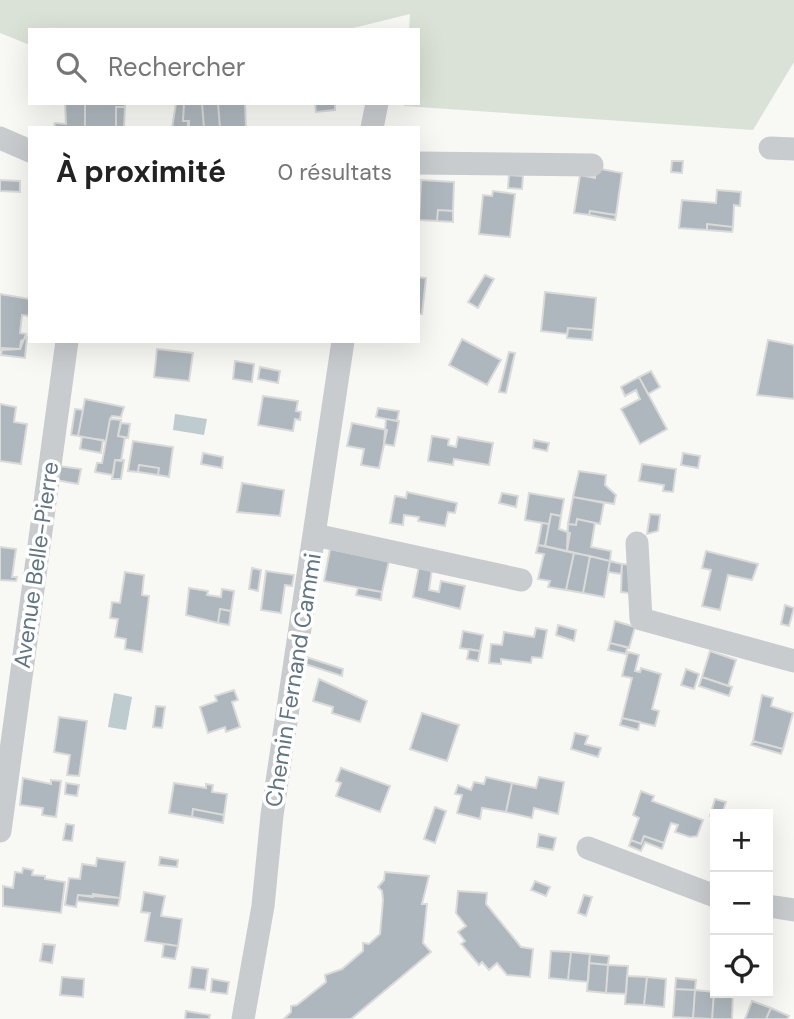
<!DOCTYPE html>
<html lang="fr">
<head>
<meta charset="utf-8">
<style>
	:root { --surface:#fff; --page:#f2f2f2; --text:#222; --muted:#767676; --line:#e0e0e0 }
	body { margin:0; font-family:"DM Sans",sans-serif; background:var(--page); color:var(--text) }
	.controls { position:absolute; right:21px; bottom:21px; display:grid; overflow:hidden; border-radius:0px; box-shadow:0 7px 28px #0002 }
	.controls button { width:63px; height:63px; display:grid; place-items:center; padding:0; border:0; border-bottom:2px solid var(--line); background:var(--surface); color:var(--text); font:35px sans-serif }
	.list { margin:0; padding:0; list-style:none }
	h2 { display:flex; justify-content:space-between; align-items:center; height:91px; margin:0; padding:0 28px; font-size:30px }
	h2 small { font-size:23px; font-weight:400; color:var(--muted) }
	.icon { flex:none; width:38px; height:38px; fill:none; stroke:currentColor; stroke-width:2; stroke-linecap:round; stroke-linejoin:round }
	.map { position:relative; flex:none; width:794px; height:1019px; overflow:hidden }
	.search { position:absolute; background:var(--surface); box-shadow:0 7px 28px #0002; left:28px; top:28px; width:392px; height:77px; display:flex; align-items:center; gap:18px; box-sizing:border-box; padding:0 24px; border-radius:0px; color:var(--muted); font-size:26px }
	.panel { position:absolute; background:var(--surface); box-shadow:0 7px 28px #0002; left:28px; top:126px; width:392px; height:217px; border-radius:0px }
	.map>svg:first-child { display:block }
</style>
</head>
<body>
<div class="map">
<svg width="794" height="1019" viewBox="0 0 794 1019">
	<rect width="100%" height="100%" fill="#f8f8f5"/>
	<path fill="#dae1d6" d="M0 0H794V62L753 130 404 106V103H418V30H409L410 14 345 30H30V45L0 33Z"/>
	<path fill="#becbcf" d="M175 414 207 419 204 435 173 430Z
		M114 693 132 697 126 730 108 727Z"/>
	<path fill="#aeb7bd" stroke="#dadad8" stroke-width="2" d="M65 103H85V127L54 128 55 123 66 124Z
		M85 103H125V107H116V128L85 127Z
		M176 103H184L183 121H188V128H172Z
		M184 103H202L204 128H189V121H183Z
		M202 103H218L220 128H204Z
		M218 103H245L246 128H220Z
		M315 103H335V110L316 112Z
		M116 107H125L124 128H116Z
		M672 161H683L682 173 671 172Z
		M596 168 622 173 616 215 590 211 589 215 574 213 580 175 595 178Z
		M509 175 523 176 522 189 508 188Z
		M0 180 20 181V192L0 191Z
		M421 180 454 182 453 211 438 210 437 221 419 220Z
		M717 190 741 192 740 206 734 205 733 227 707 224V230L679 228 682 200 716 203Z
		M493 191 515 194 510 237 479 234 483 195 492 196Z
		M438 210 453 211V222L437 221Z
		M590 211 616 215 615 220 589 215Z
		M707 224 733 227 732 232 707 230Z
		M485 275 494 279 478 308 468 302Z
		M418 277 426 278 422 314H418Z
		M545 292 596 298 593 330 568 328 567 334 541 331Z
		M0 294 30 299V316L22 315 20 333 26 334 20 349 0 350Z
		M568 328 593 330 592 340 567 338Z
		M27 337 25 358 1 355 2 348 20 349 21 341Z
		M462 339 501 360 487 385 449 365Z
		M768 340 794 345V399L757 395Z
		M157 349 193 353 189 381 154 377Z
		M509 352 515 353 506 393 499 392Z
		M235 361 254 364 252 382 233 379Z
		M260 367 280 371 278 383 258 379Z
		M651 371 660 387 648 394 639 377Z
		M639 377 667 429 640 444 621 409 640 399 636 390 625 396 621 387Z
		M263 396 298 401 296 411 301 412 300 420 295 419 293 431 258 425Z
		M85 399 124 407 121 417 112 416 110 419 106 441 78 436Z
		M0 404 16 407 14 422 27 424 21 464 0 461Z
		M378 408 399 411 397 421 376 417Z
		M75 409 83 410 78 436 71 435Z
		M110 419 121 420 118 436 125 437 121 461 115 460 113 475 95 472 97 463H102Z
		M386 419 399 421 394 446 384 444Z
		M121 423 130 424 128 438 118 436Z
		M352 423 387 430 379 468 361 465 364 449 347 446Z
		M432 436 449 439 448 445 456 447 458 437 493 443 489 465 454 459 453 465 428 461Z
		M82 437 103 440 101 453 80 449Z
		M534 440 549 443 547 451 533 448Z
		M133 441 173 447 169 477 158 475 159 468 139 465 138 472 128 471Z
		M203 453 223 457 222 468 201 464Z
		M683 453 700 456 698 468 681 465Z
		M115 460H124L121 479H112Z
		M642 464 676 469 673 492 663 491 664 485 639 481Z
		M139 465 159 468 158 475 138 472Z
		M59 466 81 469 78 484 56 480Z
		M579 471 606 475 605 485 616 495 614 504 573 497Z
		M242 483 284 490 280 516 237 512Z
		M407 492 457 503 455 513 448 512 445 526 418 521 419 517 404 515 403 525 390 523 395 496 406 498Z
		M502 493 518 496 516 507 499 503Z
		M529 493 564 499 561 516 551 514 549 524 525 520Z
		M573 497 604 503 600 524 577 519 576 525 568 524Z
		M551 514 561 516 559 529 570 533 567 551 545 546Z
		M650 514 660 515 658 531 647 534Z
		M577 519 595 523 591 547 611 551 610 561 567 551 568 524 576 525Z
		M542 523 549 524 545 546 538 545Z
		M538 545 574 553 566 590 548 587 550 581 538 579 544 554 536 553Z
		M0 547 16 549 12 577H17L16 581 0 580Z
		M330 549 389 561 382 592 324 581Z
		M706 551 758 564 752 580 728 575 720 610 702 606 711 570 702 568Z
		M574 553 590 556 583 593 566 590Z
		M590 556 610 561 604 597 583 593Z
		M610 561 622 564 621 574 608 572Z
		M622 564 631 565 629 593 621 592Z
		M419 566 432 569 429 590 439 592 441 581 465 586 460 609 413 597Z
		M252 568 261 570 258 591 249 589Z
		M266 571 294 575 292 586 285 585 281 613 261 610Z
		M125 572 144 575 142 595 149 596 142 652 125 649 126 639 115 637 118 619 110 618 112 602 120 603Z
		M189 588 208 591 207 595 221 597 222 589 234 591 231 611 220 609 218 623 186 615Z
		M358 588 382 592 381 600 356 595Z
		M785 605 794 608 789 626 781 624Z
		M220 609 231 611 229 625 218 623Z
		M615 621 635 627 629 648 610 643Z
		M558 625 576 630 574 641 556 635Z
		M536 628 547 630 542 658 532 657 531 663 501 659V664L489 663 491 644 502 645 504 632 534 637Z
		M463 631 483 635 480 651 460 648Z
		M610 643 627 647 626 654 608 650Z
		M469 649 480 651 478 661 467 659Z
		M710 651 736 660 728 686 702 677Z
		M628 652 639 655 635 671 640 672 641 668 661 674 652 709 659 711 655 726 622 718 632 678 622 676Z
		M306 657 343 669 342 676 305 664Z
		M686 669 699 674 694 689 681 685Z
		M702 677 732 687 729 696 699 686Z
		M319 679 367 701 360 722 332 713 333 707 313 701Z
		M234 690 238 700 232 702 240 727 226 732 225 727 208 733 200 707 217 701 215 696Z
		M762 695 773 698 771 706 793 713 783 749 753 741Z
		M156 706 165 707 162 728 153 727Z
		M422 713 459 725 447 761 410 749Z
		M59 717 87 721 79 776 67 775 70 755 54 752Z
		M622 718 640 722 638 730 620 725Z
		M575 733 588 736 585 744 601 748 598 757 571 749Z
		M753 741 783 749 781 754 751 745Z
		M341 768 390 786 380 812 336 796 341 783 336 781Z
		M486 777 512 783 506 812 482 808 480 819 457 813 462 795 455 794 458 785 471 790 474 782 484 784Z
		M539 777 564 782 558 814 534 808 532 818 506 812 512 783 536 788Z
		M23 778 51 784V780L61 781 56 817 42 815 43 808 20 805Z
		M66 783 79 785 77 796 65 794Z
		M174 783 206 788V784L213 785 212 792 227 794 224 815 193 809 192 817 169 813Z
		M641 791 654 796 652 801 703 820 697 836 690 837 675 832 678 825 671 823 664 843 644 836 641 844 631 840 639 818 633 815Z
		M715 799 726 802 722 814H715V818L710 816Z
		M435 807 446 811 435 843 424 839Z
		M193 809 224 815 223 823 192 817Z
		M66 824 74 825 72 841 63 840Z
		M539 834 556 838 553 850 537 847Z
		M644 836 664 843 662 849 645 842 641 851 629 846 631 840 641 844Z
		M160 857 178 860 177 867 159 865Z
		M97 858 125 862 120 898 78 895 76 907 65 905 69 878 80 879 82 864 96 866Z
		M23 868 33 870 32 875 45 876V879L65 882 61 913 3 906V886L13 888 15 872 22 873Z
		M385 872 429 876 422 904H427L423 943 431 952 351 1019H284L291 1012V1006L297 1005 326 982 325 975 342 969 363 951V943L369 944 380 934 383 900 382 891 378 887 384 880Z
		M535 881 550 887 546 896 531 890Z
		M458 891 487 893 486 904 521 947 533 949 530 977 507 975 497 963 489 970 482 962 479 965 463 946 461 944 465 941 458 932 466 926 456 913Z
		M144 892 165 896 161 916 182 919 178 946 145 941 150 913 141 912Z
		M93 894 120 898 118 906 77 901 78 895 93 897Z
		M584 895 592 897 586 916 578 913Z
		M43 944 55 945 52 963 40 961Z
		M164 944 178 946 175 959 162 957Z
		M551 951 571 952 568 980 549 978Z
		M571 952 590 954 588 982 568 980Z
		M590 954 609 956 608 965 589 963Z
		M589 963 608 965 606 993 587 991Z
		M608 965 628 966 626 994 606 993Z
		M192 967 208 969 205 990 189 988Z
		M627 976 647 977 644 1005 625 1004Z
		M62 977 84 979 83 997 60 995Z
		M647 977 666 979 664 1007 644 1005Z
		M676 978 696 980 695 990 675 989Z
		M212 979 229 982 227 994 211 992Z
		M675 989 695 990 693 1018 673 1017Z
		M695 990 714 992 712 1019 693 1018Z
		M714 992 733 994 732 1019H712Z
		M752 1001 771 1008 766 1019H745Z
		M771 1008 789 1016 787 1019H766Z
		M186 1011 210 1015 209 1019H185Z"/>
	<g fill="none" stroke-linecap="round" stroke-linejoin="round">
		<path stroke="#c8cccf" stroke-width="23" d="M372 128 377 103
			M0 138 30 151
			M770 148 794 149
			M418 163 592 165
			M315 535 521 580
			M637 543 641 619 794 661
			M0 831 67 341
			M588 848 715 896
			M768 906 794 910
			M243 1019 263 906 272 815 343 341"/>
	</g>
	<g text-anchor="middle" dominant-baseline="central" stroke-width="7" stroke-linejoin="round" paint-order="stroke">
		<g font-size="23" fill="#617583" stroke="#fff">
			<text transform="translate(36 565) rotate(-82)">Avenue Belle-Pierre</text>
			<text transform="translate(293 680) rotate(-81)">Chemin Fernand Cammi</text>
		</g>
	</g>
</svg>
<div class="controls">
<button>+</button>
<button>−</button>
<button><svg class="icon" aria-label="locate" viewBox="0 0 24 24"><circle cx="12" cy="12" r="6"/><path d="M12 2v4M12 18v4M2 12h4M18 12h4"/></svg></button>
</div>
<div class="search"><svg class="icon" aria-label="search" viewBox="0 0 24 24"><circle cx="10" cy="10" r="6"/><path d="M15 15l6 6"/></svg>Rechercher</div>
<section class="panel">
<h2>À proximité<small>0 résultats</small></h2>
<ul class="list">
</ul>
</section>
</div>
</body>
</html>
